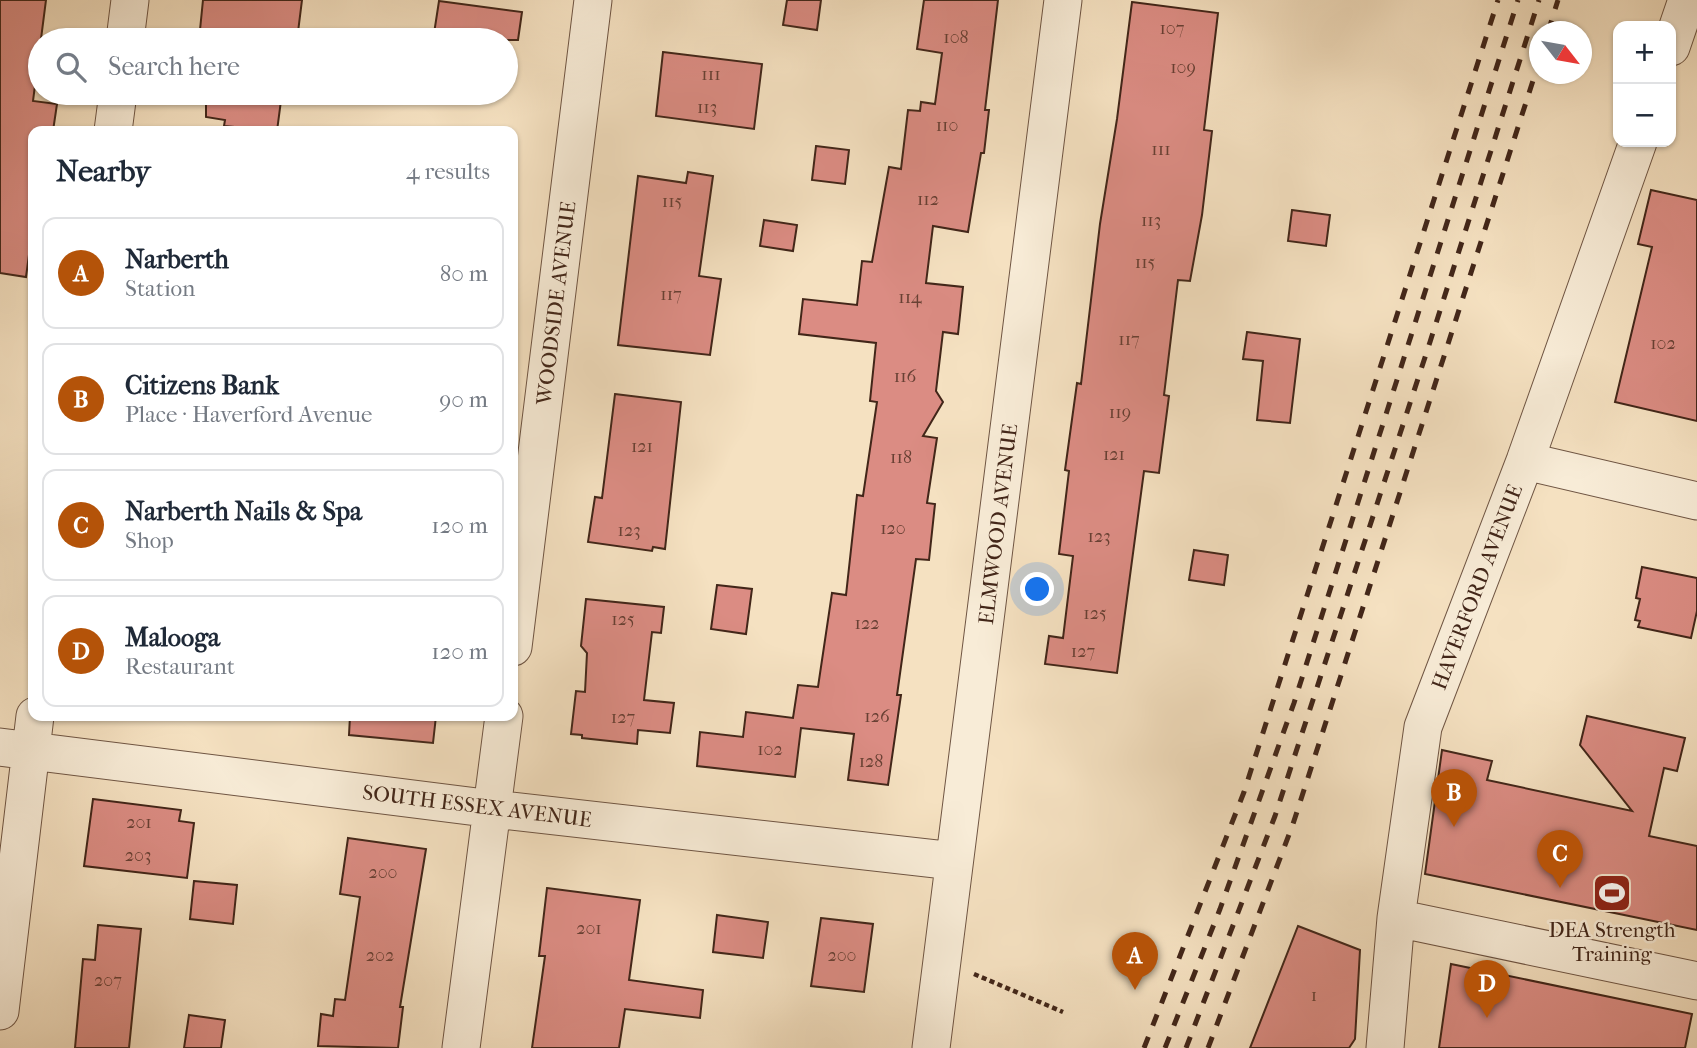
<!DOCTYPE html>
<html lang="en">
<head>
<meta charset="utf-8">
<style>
	:root { --surface:#fff; --page:#f2f2f3; --text:#1f2937; --muted:#747a83; --line:#e0e1e3; --accent:#b45309 }
	body { margin:0; font-family:"IM FELL French Canon",serif; background:var(--page); color:var(--text) }
	.controls { position:absolute; right:21px; top:21px; display:grid; overflow:hidden; border-radius:14px; box-shadow:0 2px 5px #0004 }
	.controls button { width:63px; height:63px; display:grid; place-items:center; padding:0; border:0; border-bottom:2px solid var(--line); background:var(--surface); color:var(--text); font:35px sans-serif }
	.compass { position:absolute; left:1529px; top:21px; width:63px; height:63px; border-radius:50%; background:var(--surface); box-shadow:0 2px 5px #0004; rotate:121deg }
	.you { position:absolute; left:1038px; top:590px; width:24px; height:24px; margin:-18px; border:5px solid #fff; border-radius:50%; background:#1a73e8; box-shadow:0 0 0 10px #1a73e833 }
	.badge { display:grid; place-items:center; width:46px; height:46px; border-radius:50%; background:var(--accent); color:#fff; font-size:23px; font-weight:700 }
	.pin { position:absolute; translate:-50% -58px; filter:drop-shadow(0 2px 4px #0008) }
	.pin::after { content:''; position:absolute; top:37px; width:24px; height:21px; background:inherit; clip-path:polygon(0 0,100% 0,50% 100%) }
	.list { margin:0; padding:0; list-style:none }
	h2 { display:flex; justify-content:space-between; align-items:center; height:91px; margin:0; padding:0 28px; font-size:30px }
	h2 small { font-size:23px; font-weight:400; color:var(--muted) }
	.list li { display:grid; grid-template-columns:46px 1fr auto; gap:21px; align-items:center; box-sizing:border-box; height:112px; margin:0 14px 14px; padding:0 14px; border:2px solid var(--line); border-radius:14px }
	.list b { display:block; font-size:26px; white-space:nowrap }
	.list p { margin:0; font-size:23px; white-space:nowrap; color:var(--muted) }
	.list em { font-size:23px; font-style:normal; color:var(--muted) }
	.icon { flex:none; width:38px; height:38px; fill:none; stroke:currentColor; stroke-width:2; stroke-linecap:round; stroke-linejoin:round }
	.map { position:relative; flex:none; width:1697px; height:1048px; overflow:hidden }
	.search { position:absolute; background:var(--surface); box-shadow:0 2px 5px #0004; left:28px; top:28px; width:490px; height:77px; display:flex; align-items:center; gap:18px; box-sizing:border-box; padding:0 24px; border-radius:38px; color:var(--muted); font-size:26px }
	.panel { position:absolute; background:var(--surface); box-shadow:0 2px 5px #0004; left:28px; top:126px; width:490px; height:595px; border-radius:14px }
	.map>svg:first-child { display:block }
</style>
</head>
<body>
<div class="map">
<svg width="1697" height="1048" viewBox="0 0 1697 1048">
	<rect width="100%" height="100%" fill="#f5e1c1"/>
	<filter id="stains"><feTurbulence type="fractalNoise" baseFrequency=".00286" numOctaves="4"/><feColorMatrix values="0 0 0 0 .2 0 0 0 0 .09 0 0 0 0 .02 0 0 0 .5 -.17"/></filter>
	<radialGradient id="worn" r=".72"><stop offset=".6" stop-color="#630" stop-opacity="0"/><stop offset="1" stop-color="#630" stop-opacity=".3"/></radialGradient>
	<path fill="#db8c83" stroke="#422619" stroke-width="2" d="M0 0H46L33 101 57 104 53 131H33V225L26 277 0 273Z
		M203 0H302L297 40H199Z
		M787 0H821L817 30 783 25Z
		M924 0H998L985 110H989L984 153H981L968 232 933 226 926 283 963 287 958 334 943 332 936 391 943 402 923 436 937 438 927 503 935 504 929 560 916 559 897 695H901L888 785 848 780 854 734 801 728 795 777 697 766 700 732 743 737 746 712 793 718 798 685 818 687 832 593 846 595 857 495 863 496 877 402 870 401 876 343 799 334 803 299 857 305 862 261 872 262 889 167 901 169 908 110 920 111 921 102 935 104 942 53 917 49Z
		M439 1 522 12 518 40H433Z
		M1132 2 1218 13 1204 130 1212 131 1202 215 1190 281 1178 280 1164 395 1169 396 1159 473 1144 471 1117 673 1045 664 1049 636 1063 638 1073 556 1059 554 1069 471 1065 470 1077 383 1081 384 1100 224 1117 119Z
		M663 52 762 64 754 129 656 116Z
		M206 93H282L277 131 224 126 225 120 206 117Z
		M816 146 849 150 845 184 812 180Z
		M688 172 713 176 699 276 721 279 710 355 618 345 638 176 686 183Z
		M1651 190 1697 200V421L1615 402 1652 247 1638 244Z
		M1292 210 1330 215 1326 246 1288 241Z
		M764 220 797 225 793 251 760 246Z
		M1247 332 1300 339 1290 423 1257 420 1263 361 1243 359Z
		M615 394 681 402 665 549 653 547 652 551 588 542 595 497 602 498Z
		M1194 550 1228 555 1224 585 1189 580Z
		M1642 567 1697 578V611L1691 638 1638 627 1640 621 1635 620 1640 599 1636 598Z
		M717 585 752 589 746 634 711 629Z
		M586 599 664 607 661 633 652 632 644 700 674 703 670 733 638 730 637 744 582 738V735L571 734 576 691 585 692 587 653 581 646Z
		M350 716H436L433 743 349 735Z
		M1587 716 1685 738 1677 771 1664 768 1649 836 1697 846V930L1425 874 1442 750 1492 761 1487 780 1632 811 1580 745Z
		M93 799 181 810 179 821 194 823 187 878 84 866Z
		M348 838 426 849 400 1007H403L398 1048 318 1046 321 1014 333 1016 335 999 345 1000 360 897 340 894Z
		M194 881 237 885 233 924 190 919Z
		M547 888 640 900 629 980 703 990 700 1018 625 1009 619 1048H532L545 956H539Z
		M717 915 768 922 763 958 713 952Z
		M821 918 873 924 864 992 811 986Z
		M98 925 141 929 129 1048H75L83 959 95 960Z
		M1298 926 1360 950 1355 1039 1349 1048H1250Z
		M1451 964 1692 1014 1685 1048H1439Z
		M189 1015 225 1020 221 1048H184Z"/>
	<g fill="none" stroke-linecap="round" stroke-linejoin="round">
		<defs>
			<path id="minor" d="M125 40 130 0
				M1671 47 1687 0
				M113 131 118 93
				M1525 461 1697 501
				M513 647 593 0
				M0 747 493 809 954 861
				M1396 918 1697 981
				M0 1011 35 716
				M461 1048 504 716
				M931 1048 1063 0
				M1385 1048 1396 918 1423 727 1525 461 1638 142"/>
		</defs>
		<use href="#minor" stroke="#6f5543" stroke-width="39"/>
		<path stroke="#422619" stroke-width="4.5" stroke-dasharray="5 3.5" stroke-linecap="butt" d="M974 974 1063 1012"/>
		<use href="#minor" stroke="#f8ecd7" stroke-width="37"/>
		<path stroke="#422619" stroke-width="5" stroke-dasharray="12 12" stroke-linecap="butt" d="M1548 32 1558 0
			M1144 1048 1244 792 1498 0
			M1165 1048 1220 909 1294 703 1518 0
			M1186 1048 1275 816 1430 342 1539 0
			M1208 1048 1293 824 1540 59"/>
	</g>
	<defs>
		<symbol id="stadium-square" viewBox="-11 -11 22 22"><rect x="-9" y="-9" width="18" height="18" rx="4" fill="#8f2418" stroke="#f8ecd7"/><path d="M0-5a6.5 5 0 1 0 0 10a6.5 5 0 1 0 0-10ZM-3.5-1.8h7v3.6h-7Z" fill="#fff"/></symbol>
	</defs>
	<g fill-rule="evenodd">
		<use href="#stadium-square" x="1590" y="871" width="44" height="44"/>
	</g>
	<g text-anchor="middle" dominant-baseline="central" stroke-width="5" stroke-linejoin="round" paint-order="stroke">
		<g font-size="18" fill="#684034">
			<text x="1172" y="28">107</text>
			<text x="956" y="37">108</text>
			<text x="1183" y="67">109</text>
			<text x="711" y="74">111</text>
			<text x="707" y="107">113</text>
			<text x="947" y="125">110</text>
			<text x="1161" y="149">111</text>
			<text x="928" y="199">112</text>
			<text x="672" y="201">115</text>
			<text x="1151" y="220">113</text>
			<text x="1145" y="262">115</text>
			<text x="671" y="294">117</text>
			<text x="910" y="297">114</text>
			<text x="1129" y="339">117</text>
			<text x="1663" y="343">102</text>
			<text x="905" y="376">116</text>
			<text x="1120" y="412">119</text>
			<text x="642" y="446">121</text>
			<text x="1114" y="454">121</text>
			<text x="901" y="457">118</text>
			<text x="893" y="528">120</text>
			<text x="629" y="530">123</text>
			<text x="1099" y="536">123</text>
			<text x="1095" y="613">125</text>
			<text x="623" y="619">125</text>
			<text x="867" y="623">122</text>
			<text x="1083" y="651">127</text>
			<text x="877" y="716">126</text>
			<text x="623" y="717">127</text>
			<text x="770" y="749">102</text>
			<text x="871" y="761">128</text>
			<text x="139" y="822">201</text>
			<text x="138" y="855">203</text>
			<text x="383" y="872">200</text>
			<text x="589" y="928">201</text>
			<text x="380" y="955">202</text>
			<text x="842" y="955">200</text>
			<text x="108" y="980">207</text>
			<text x="1314" y="995">1</text>
		</g>
		<g font-size="21" fill="#422619" stroke="#f8ecd7">
			<text transform="translate(556 303) rotate(-83)">WOODSIDE AVENUE</text>
			<text transform="translate(998 524) rotate(-83)">ELMWOOD AVENUE</text>
			<text transform="translate(1477 587) rotate(-69)">HAVERFORD AVENUE</text>
			<text transform="translate(477 806) rotate(7)">SOUTH ESSEX AVENUE</text>
		</g>
		<g font-size="21" fill="#422619" stroke="#f8ecd7">
			<text x="1612" y="930">DEA Strength<tspan x="1612" dy="24">Training</tspan></text>
		</g>
	</g>
	<rect width="100%" height="100%" filter="url(#stains)"/>
	<rect width="100%" height="100%" fill="url(#worn)"/>
</svg>
<div class="controls">
<button>+</button>
<button>−</button>
</div>
<svg class="compass" viewBox="-18 -18 36 36"><path d="M0-13l5 13h-10z" fill="#e53935"/><path d="M0 13l5-13h-10z" fill="#747a83"/></svg>
<div class="you"></div>
<div class="pin badge" style="left:1135px;top:990px">A</div>
<div class="pin badge" style="left:1454px;top:827px">B</div>
<div class="pin badge" style="left:1560px;top:888px">C</div>
<div class="pin badge" style="left:1487px;top:1018px">D</div>
<div class="search"><svg class="icon" aria-label="search" viewBox="0 0 24 24"><circle cx="10" cy="10" r="6"/><path d="M15 15l6 6"/></svg>Search here</div>
<section class="panel">
<h2>Nearby<small>4 results</small></h2>
<ul class="list">
<li><span class="badge">A</span><div><b>Narberth</b><p>Station</p></div><em>80 m</em></li>
<li><span class="badge">B</span><div><b>Citizens Bank</b><p>Place · Haverford Avenue</p></div><em>90 m</em></li>
<li><span class="badge">C</span><div><b>Narberth Nails &amp; Spa</b><p>Shop</p></div><em>120 m</em></li>
<li><span class="badge">D</span><div><b>Malooga</b><p>Restaurant</p></div><em>120 m</em></li>
</ul>
</section>
</div>
</body>
</html>
